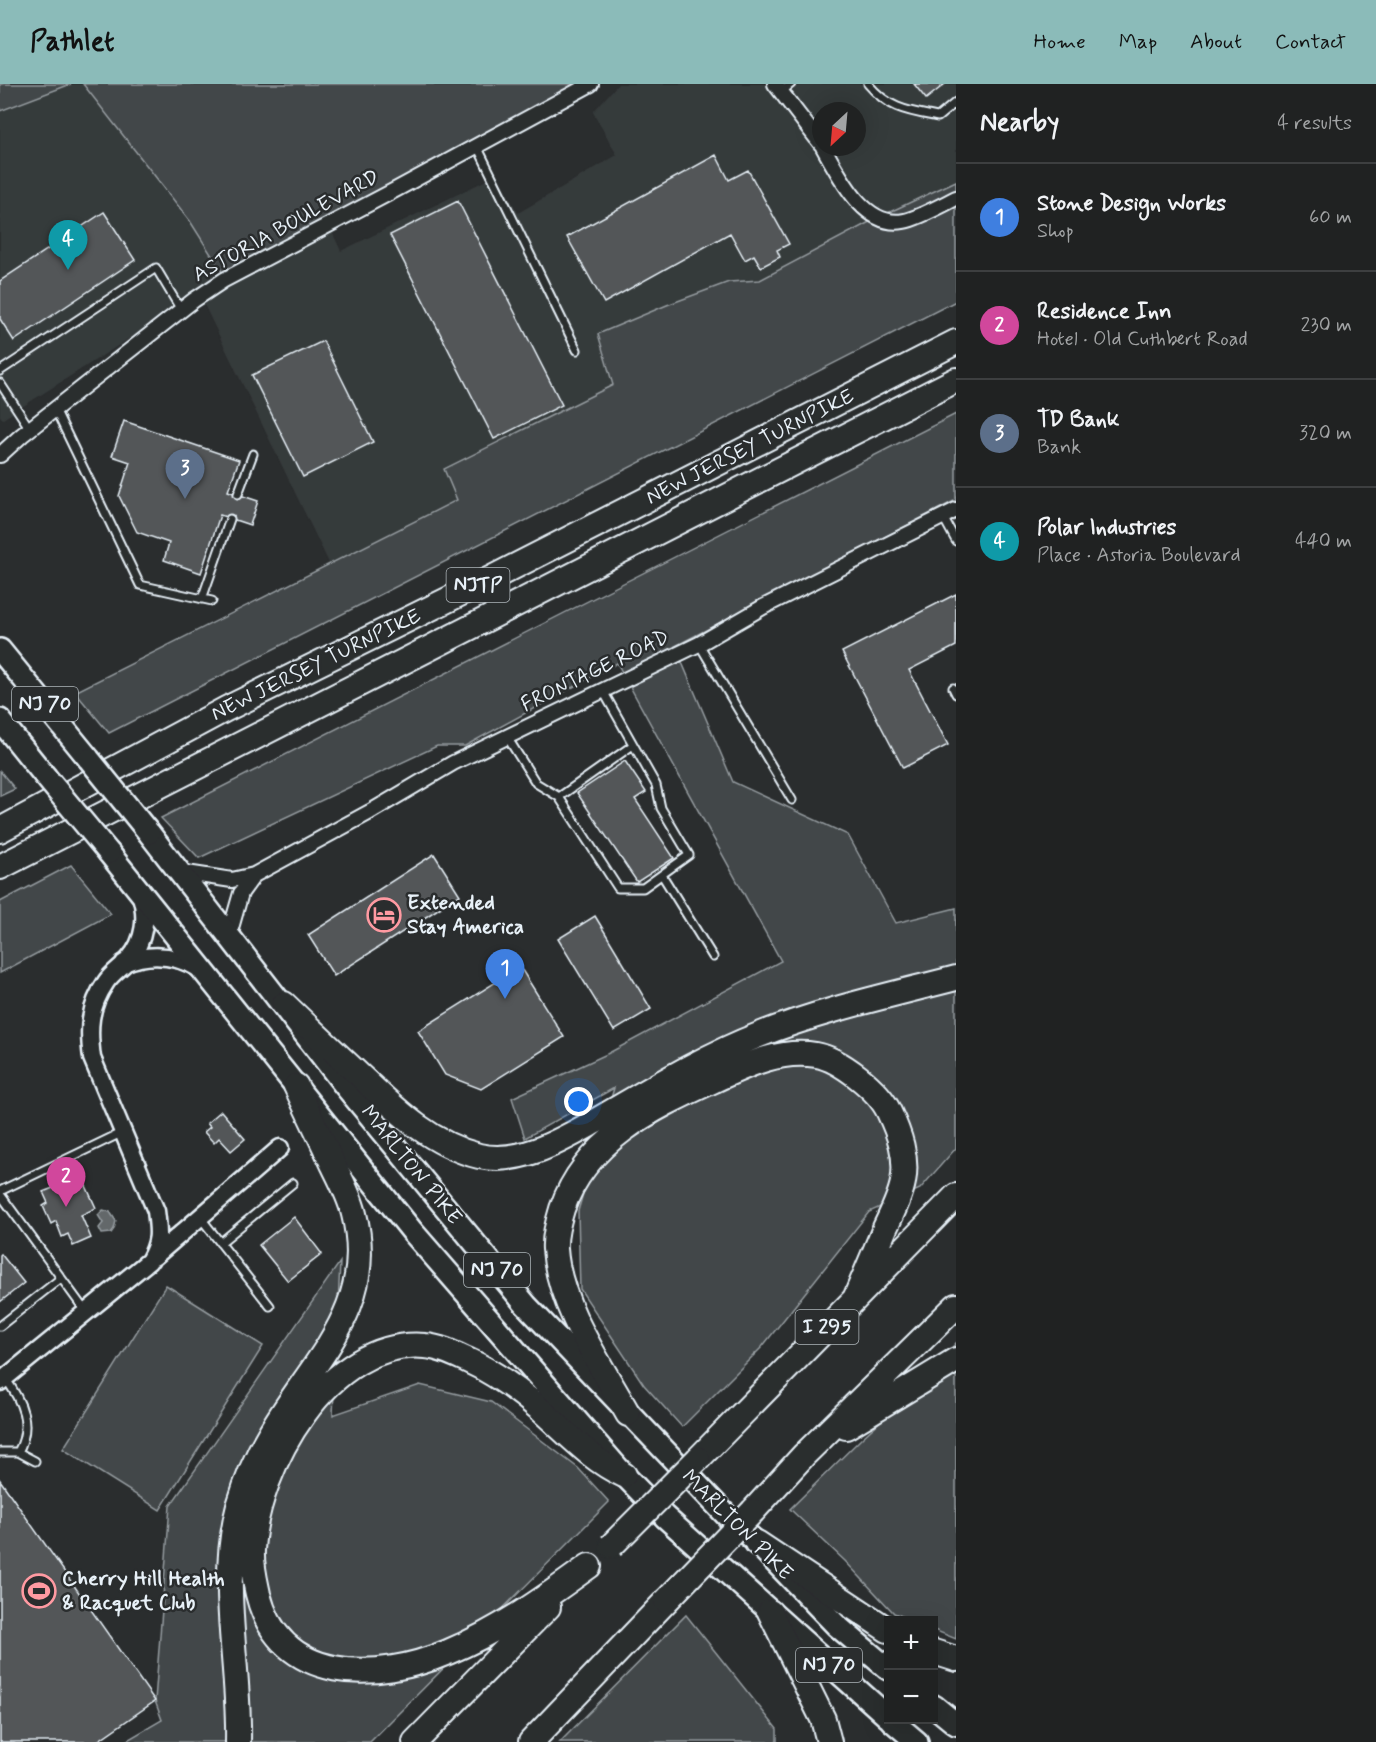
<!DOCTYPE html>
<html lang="en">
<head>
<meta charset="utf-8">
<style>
	:root { --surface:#202222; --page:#282a2a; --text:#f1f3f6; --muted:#a2a4a5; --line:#3d3f40; --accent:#8bbbb9 }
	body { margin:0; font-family:Mynerve,sans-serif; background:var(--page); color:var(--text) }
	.controls { position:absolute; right:18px; bottom:18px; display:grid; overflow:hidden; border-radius:0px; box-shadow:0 6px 24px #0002 }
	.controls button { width:54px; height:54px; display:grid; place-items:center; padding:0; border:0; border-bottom:2px solid var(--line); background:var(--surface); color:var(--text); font:30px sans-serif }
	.compass { position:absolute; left:812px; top:18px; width:54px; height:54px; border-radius:50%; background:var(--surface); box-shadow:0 6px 24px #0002; rotate:206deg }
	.you { position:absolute; left:579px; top:1018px; width:21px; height:21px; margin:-15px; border:4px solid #fff; border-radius:50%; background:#1a73e8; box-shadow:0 0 0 9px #1a73e833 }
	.badge { display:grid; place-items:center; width:39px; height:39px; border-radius:50%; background:var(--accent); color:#fff; font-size:20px; font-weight:700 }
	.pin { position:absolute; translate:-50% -50px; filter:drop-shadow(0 2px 3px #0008) }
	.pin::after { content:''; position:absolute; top:32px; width:21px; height:18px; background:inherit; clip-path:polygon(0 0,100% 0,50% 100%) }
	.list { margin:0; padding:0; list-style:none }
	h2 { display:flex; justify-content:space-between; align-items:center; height:78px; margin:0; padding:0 24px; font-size:26px }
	h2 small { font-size:20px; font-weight:400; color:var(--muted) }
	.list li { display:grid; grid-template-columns:39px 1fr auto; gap:18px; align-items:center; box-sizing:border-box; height:108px; padding:0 24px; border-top:2px solid var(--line) }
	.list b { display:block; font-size:22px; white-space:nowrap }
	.list p { margin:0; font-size:20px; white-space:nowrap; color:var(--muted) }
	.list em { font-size:20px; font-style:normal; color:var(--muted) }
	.map { position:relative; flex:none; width:956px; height:1658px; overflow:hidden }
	header { display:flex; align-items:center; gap:36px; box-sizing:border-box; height:84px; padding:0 30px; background:var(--accent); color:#111 }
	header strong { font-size:28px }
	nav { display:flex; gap:33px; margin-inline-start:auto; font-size:21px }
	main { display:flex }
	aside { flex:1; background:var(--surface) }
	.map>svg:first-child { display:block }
</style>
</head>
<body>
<header>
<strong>Pathlet</strong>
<nav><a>Home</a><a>Map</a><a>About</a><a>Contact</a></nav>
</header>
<main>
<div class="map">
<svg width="956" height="1658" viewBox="0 0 956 1658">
	<rect width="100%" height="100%" fill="#2a2d2e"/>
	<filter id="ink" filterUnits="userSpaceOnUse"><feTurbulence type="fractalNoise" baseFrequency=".0167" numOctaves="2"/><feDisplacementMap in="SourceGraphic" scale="12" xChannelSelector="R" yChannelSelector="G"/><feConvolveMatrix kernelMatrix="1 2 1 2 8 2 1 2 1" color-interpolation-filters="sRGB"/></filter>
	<g filter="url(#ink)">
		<path fill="#363a3b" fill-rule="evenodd" d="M71 0H83L190 137 224 190 327 137 341 167 497 91 518 129 617 71 593 28 618 0H956V97L877 134 760 196 729 198 598 250 613 301 444 385 458 416 330 481 199 210 3 335 0 332V27ZM821 27H857V63H821Z"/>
		<path fill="#424648" stroke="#959ca0" stroke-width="1.5" d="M0 0H71L0 27Z
			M83 0H578L224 191 190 137Z
			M956 97V217L109 649 75 608 457 416 444 385 613 301 598 250 667 221 729 198 760 196 877 134Z
			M956 330V416L675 562 733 698 848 751 896 839 956 824V1064L920 1105 869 1128 762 1263 682 1343 644 1301 580 1205 578 1127 614 1004 525 1054 512 1014 607 970 781 877 617 579 465 662H437L199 774 161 734Z
			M0 687 15 705 0 712Z
			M71 781 111 830 0 889V818Z
			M340 1178 333 1331 420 1301 491 1318 578 1384 609 1418 370 1658H124L162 1636 155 1617 170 1422Z
			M166 1201 263 1262 160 1426 63 1365Z
			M956 1259V1555L934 1546V1536H912L894 1529 845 1477 790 1425 863 1353 913 1308Z
			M686 1531 777 1645V1658H560Z"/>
		<path fill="#63686b" stroke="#989fa3" stroke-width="1.5" d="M103 1126 110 1128 116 1137 114 1145 111 1149 102 1150 99 1144 103 1139 98 1131Z"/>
		<path fill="#535759" stroke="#e8f1f8" stroke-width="1.5" d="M914 0H945L926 15Z
			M716 71 729 96 748 86 789 160 777 166 780 173 761 183 754 171 745 176 730 149 604 219 567 153Z
			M458 117 562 321 494 355 390 151Z
			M104 128 135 176 14 257 0 235V197Z
			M323 257 373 358 303 393 252 291Z
			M124 337 239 376 228 407 258 417 250 441 220 431 201 489 164 476 169 459 137 448 119 412 130 378 112 372Z
			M956 510V562L909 586 948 661 903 684 842 568Z
			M625 677 646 708 635 715 674 774 637 798 577 709Z
			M434 770 460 811 334 892 308 851Z
			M595 832 651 925 614 947 558 855Z
			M520 883 564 953 481 1005 445 991 418 947Z
			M221 1027 245 1055 231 1067 219 1054 214 1059 204 1048 210 1043 207 1039Z
			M68 1090 72 1098 82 1093 96 1124 81 1131 91 1154 73 1162 68 1150 62 1153 56 1137 51 1140 43 1122 48 1119 43 1108 53 1104 50 1098Z
			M294 1133 322 1170 288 1197 259 1161Z
			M1 1170 24 1199 0 1218V1171Z
			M0 1396 155 1617 96 1658H0Z"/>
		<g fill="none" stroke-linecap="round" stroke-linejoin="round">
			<defs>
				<path id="service" d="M868 0C889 25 907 27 938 33L956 18
					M781 8 791 0
					M477 62 577 266
					M0 287 156 184 181 226
					M0 299 30 345
					M55 325 140 501 212 517
					M238 410 253 370
					M943 433 956 457
					M202 515 230 435
					M699 560 792 716
					M953 604 956 610
					M507 653 536 699 559 713 618 804H643L689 771 661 724 656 701 603 607
					M559 713 633 661
					M662 791 713 873
					M0 1107 123 1048
					M0 1110 86 1228
					M200 1133 270 1222
					M220 1159 293 1099
					M0 1242 61 1194
					M5 1294C22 1317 33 1341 18 1368
					M0 1368H18L35 1377"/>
				<path id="minor" d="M775 0 821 60
					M823 63C839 91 864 145 904 137 919 134 942 121 956 114
					M0 371 22 351 194 216 224 196 397 105 591 0
					M180 788 232 796 254 791 370 728 453 679 699 560 763 523 956 426
					M229 851 241 809 254 791"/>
				<path id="tertiary" d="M124 879C150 868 176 871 200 885
					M154 1173 280 1064
					M0 1298 149 1177C160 1157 159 1149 156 1127L92 974C88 944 89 923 106 898 112 889 122 883 129 875 145 857 148 832 140 809"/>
				<path id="trunk" d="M0 566 89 675
					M0 636 45 692
					M149 749 346 1003 526 1221 730 1435 757 1459 836 1541 888 1585
					M109 769 412 1147 624 1391 665 1433 888 1633
					M934 1622 956 1640
					M891 1636 917 1658"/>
				<path id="motorway" d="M0 746 226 625 490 495 956 258
					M0 783 956 296
					M284 920C308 943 332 966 357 989 393 1023 429 1060 479 1072 520 1081 560 1057 594 1038 648 1007 702 973 759 951 822 926 891 911 956 894
					M628 1330C601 1281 559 1223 555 1165 554 1152 558 1138 562 1125 585 1057 651 1025 712 997 745 982 778 965 816 971 840 975 879 1006 889 1028 899 1049 908 1073 903 1098 900 1114 892 1129 885 1144 875 1168 865 1191 855 1215
					M846 1343 956 1276
					M698 1375 956 1112
					M753 1427 804 1371 956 1222
					M757 1459 888 1546
					M589 1482C545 1514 499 1547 448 1568 378 1598 280 1601 258 1510 255 1496 251 1481 252 1466 256 1384 329 1253 425 1262 440 1263 454 1270 467 1276 494 1288 517 1305 540 1325 566 1348 591 1376 624 1391
					M770 1528 823 1635 829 1658
					M934 1568 956 1575
					M238 1658C240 1579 218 1500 239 1422 246 1398 256 1373 269 1351 311 1277 378 1225 354 1130 350 1113 341 1096 333 1080 321 1054 308 1028 296 1002
					M415 1658 548 1523
					M531 1658 666 1517"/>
			</defs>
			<use href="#service" stroke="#e8f1f8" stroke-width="11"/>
			<use href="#minor" stroke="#e8f1f8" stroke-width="18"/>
			<use href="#tertiary" stroke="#e8f1f8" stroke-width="21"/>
			<use href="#trunk" stroke="#e8f1f8" stroke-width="26"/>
			<use href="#motorway" stroke="#e8f1f8" stroke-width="28"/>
			<use href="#service" stroke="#2a2d2e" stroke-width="7"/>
			<use href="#minor" stroke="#2a2d2e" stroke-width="14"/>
			<use href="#tertiary" stroke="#2a2d2e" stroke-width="16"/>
			<use href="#trunk" stroke="#2a2d2e" stroke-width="21"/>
			<use href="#motorway" stroke="#2a2d2e" stroke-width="24"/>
			<defs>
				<path id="trunk-bridge" d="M89 675 149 749
					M45 692 109 769"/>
				<path id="motorway-bridge" d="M611 1462 698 1375
					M666 1517 753 1427"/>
			</defs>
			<use href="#trunk-bridge" stroke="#e8f1f8" stroke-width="26" stroke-linecap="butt"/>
			<use href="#motorway-bridge" stroke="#e8f1f8" stroke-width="28" stroke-linecap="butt"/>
			<use href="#trunk-bridge" stroke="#2a2d2e" stroke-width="21"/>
			<use href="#motorway-bridge" stroke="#2a2d2e" stroke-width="24"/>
		</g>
	</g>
	<defs>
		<symbol id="hotel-ring" viewBox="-11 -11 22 22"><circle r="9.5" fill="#2a2d2e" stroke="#ff9aa2" stroke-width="1.5"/><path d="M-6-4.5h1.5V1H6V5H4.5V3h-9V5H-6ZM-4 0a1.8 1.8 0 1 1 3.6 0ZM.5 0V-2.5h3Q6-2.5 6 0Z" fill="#ff9aa2"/></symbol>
		<symbol id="stadium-ring" viewBox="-11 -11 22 22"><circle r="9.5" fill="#2a2d2e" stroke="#ff9aa2" stroke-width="1.5"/><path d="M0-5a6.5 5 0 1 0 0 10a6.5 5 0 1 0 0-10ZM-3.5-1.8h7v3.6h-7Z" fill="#ff9aa2"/></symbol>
	</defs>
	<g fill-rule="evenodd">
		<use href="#hotel-ring" x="365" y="812" width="38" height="38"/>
		<use href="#stadium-ring" x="20" y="1488" width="38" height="38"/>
	</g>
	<g text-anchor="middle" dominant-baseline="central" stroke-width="5" stroke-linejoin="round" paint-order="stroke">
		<g fill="#2a2d2e" stroke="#afb6bb" stroke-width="1.5">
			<rect x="446.5" y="484" width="63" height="34" rx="4.5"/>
			<rect x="12" y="603" width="66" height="34" rx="4.5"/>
			<rect x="464" y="1169" width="66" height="34" rx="4.5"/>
			<rect x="795.5" y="1226" width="63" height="34" rx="4.5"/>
			<rect x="796" y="1564" width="66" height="34" rx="4.5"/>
		</g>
		<g font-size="20" font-weight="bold" fill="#e8f1f8">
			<text x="478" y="501">NJTP</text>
			<text x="45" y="620">NJ 70</text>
			<text x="497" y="1186">NJ 70</text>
			<text x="827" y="1243">I 295</text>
			<text x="829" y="1581">NJ 70</text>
		</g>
		<g font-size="21" fill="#e8f1f8" stroke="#2a2d2e">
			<text transform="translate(286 142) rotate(-29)">ASTORIA BOULEVARD</text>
			<text transform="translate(750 363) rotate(-27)">NEW JERSEY TURNPIKE</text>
			<text transform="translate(316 581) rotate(-26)">NEW JERSEY TURNPIKE</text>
			<text transform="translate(595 587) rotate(-26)">FRONTAGE ROAD</text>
			<text transform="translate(411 1081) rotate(51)">MARLTON PIKE</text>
			<text transform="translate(737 1441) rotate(45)">MARLTON PIKE</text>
		</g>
		<g font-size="21" font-weight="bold" fill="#e8f1f8" stroke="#2a2d2e" text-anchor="start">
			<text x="407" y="819">Extended<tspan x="407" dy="24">Stay America</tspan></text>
			<text x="62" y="1495">Cherry Hill Health<tspan x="62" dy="24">&amp; Racquet Club</tspan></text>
		</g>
	</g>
</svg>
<div class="controls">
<button>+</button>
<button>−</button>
</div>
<svg class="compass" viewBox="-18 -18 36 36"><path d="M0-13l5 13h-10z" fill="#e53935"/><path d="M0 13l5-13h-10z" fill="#a2a4a5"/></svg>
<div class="you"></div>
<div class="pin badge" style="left:505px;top:915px;background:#3f7fe0">1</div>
<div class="pin badge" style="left:66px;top:1123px;background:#d1479c">2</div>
<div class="pin badge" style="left:185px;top:415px;background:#5c6f8a">3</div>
<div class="pin badge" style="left:68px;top:186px;background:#0f9aa8">4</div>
</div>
<aside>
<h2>Nearby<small>4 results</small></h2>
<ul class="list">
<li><span class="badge" style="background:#3f7fe0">1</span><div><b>Stone Design Works</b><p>Shop</p></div><em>60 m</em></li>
<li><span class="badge" style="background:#d1479c">2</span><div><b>Residence Inn</b><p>Hotel · Old Cuthbert Road</p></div><em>230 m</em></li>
<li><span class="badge" style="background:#5c6f8a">3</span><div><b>TD Bank</b><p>Bank</p></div><em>320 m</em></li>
<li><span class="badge" style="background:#0f9aa8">4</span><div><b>Polar Industries</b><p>Place · Astoria Boulevard</p></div><em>440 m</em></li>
</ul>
</aside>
</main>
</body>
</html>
